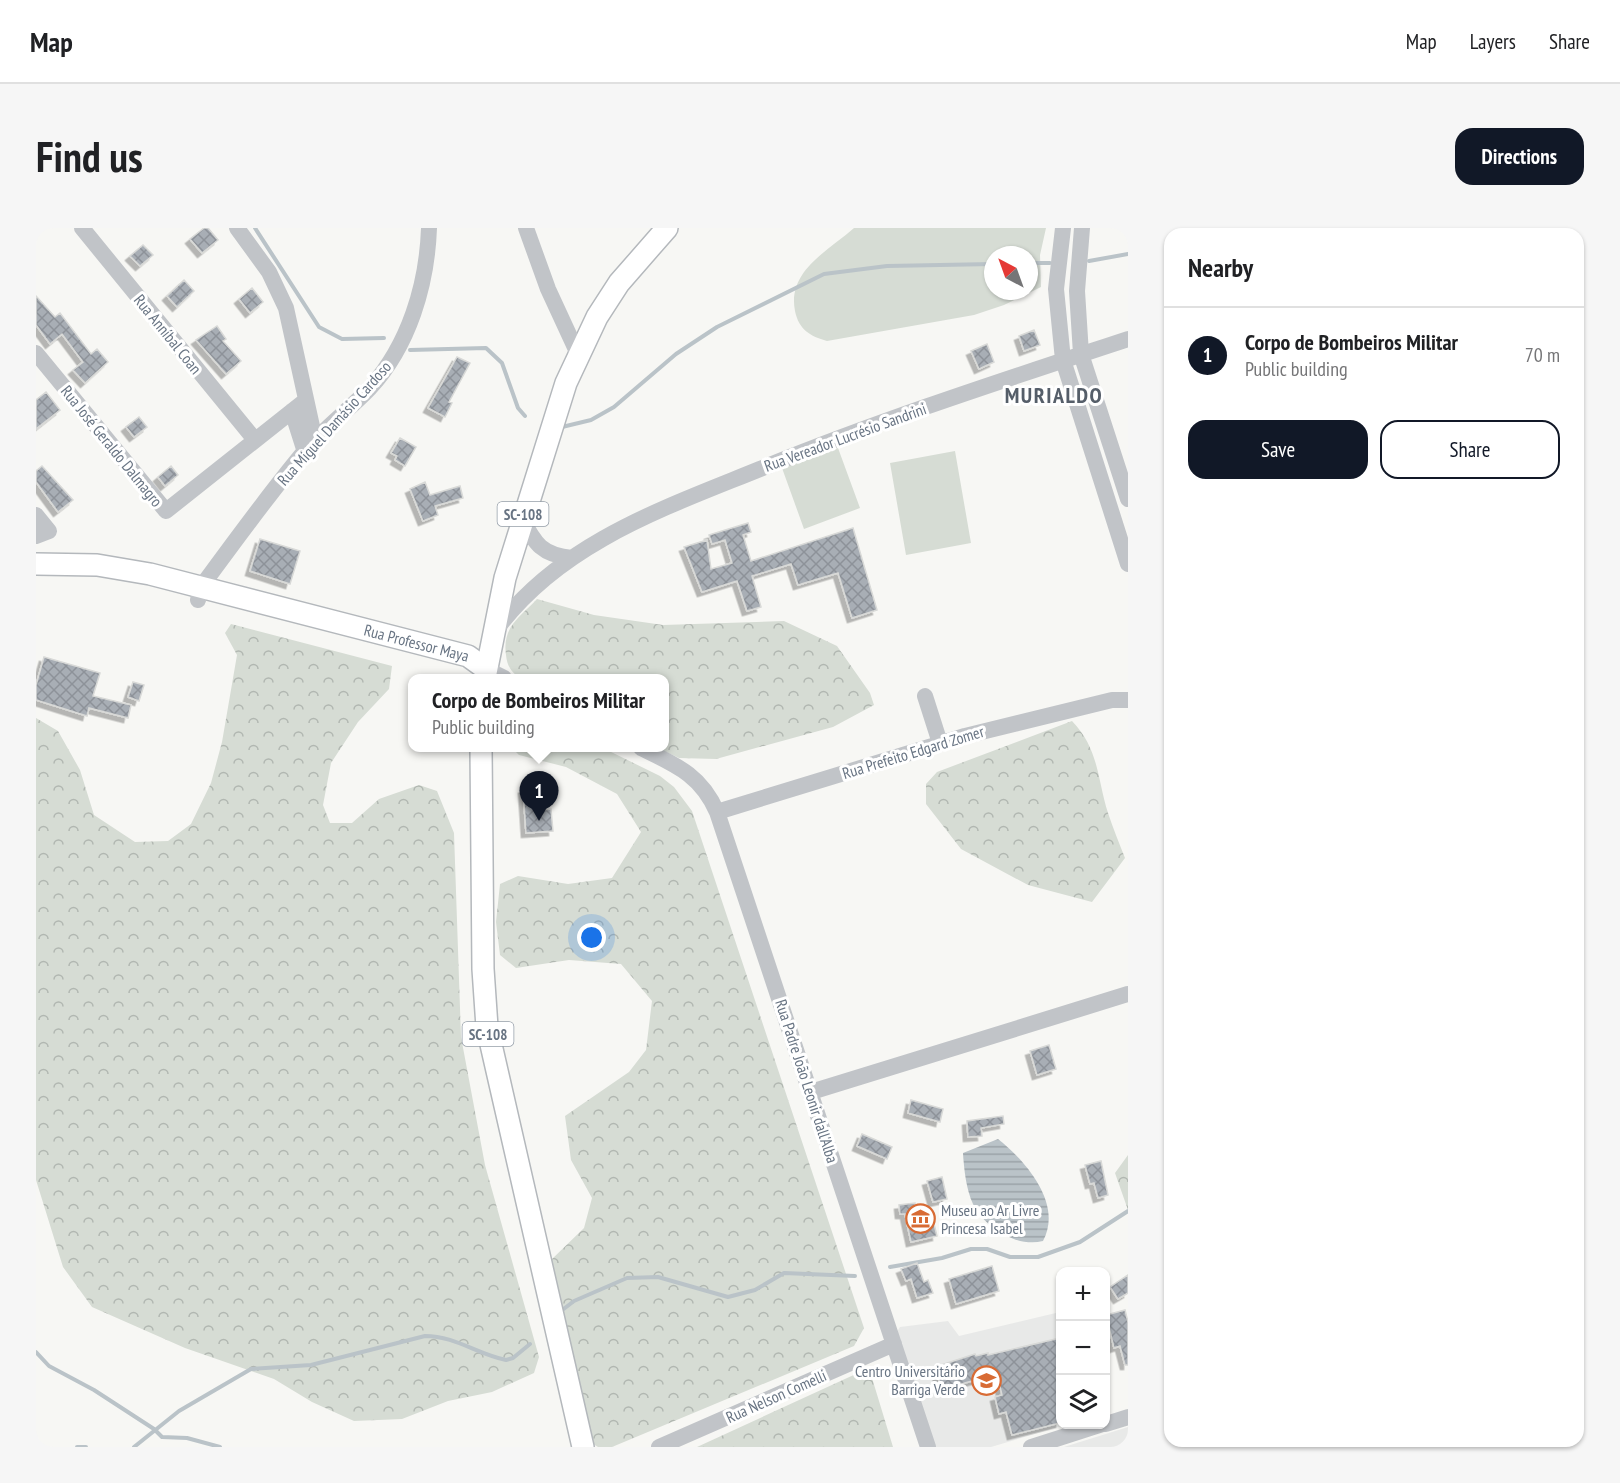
<!DOCTYPE html>
<html lang="en">
<head>
<meta charset="utf-8">
<style>
	:root { --surface:#fff; --page:#f6f6f6; --text:#202124; --muted:#757577; --line:#e0e0e0; --accent:#111827 }
	body { margin:0; font-family:"PT Sans Narrow",sans-serif; background:var(--page); color:var(--text) }
	.controls { position:absolute; right:18px; bottom:18px; display:grid; overflow:hidden; border-radius:12px; box-shadow:0 2px 4px #0004 }
	.controls button { width:54px; height:54px; display:grid; place-items:center; padding:0; border:0; border-bottom:2px solid var(--line); background:var(--surface); color:var(--text); font:30px sans-serif }
	.compass { position:absolute; left:948px; top:18px; width:54px; height:54px; border-radius:50%; background:var(--surface); box-shadow:0 2px 4px #0004; rotate:319deg }
	.you { position:absolute; left:556px; top:710px; width:21px; height:21px; margin:-15px; border:4px solid #fff; border-radius:50%; background:#1a73e8; box-shadow:0 0 0 9px #1a73e833 }
	.badge { display:grid; place-items:center; width:39px; height:39px; border-radius:50%; background:var(--accent); color:#fff; font-size:20px; font-weight:700 }
	.pin { position:absolute; translate:-50% -50px; filter:drop-shadow(0 2px 3px #0008) }
	.pin::after { content:''; position:absolute; top:32px; width:21px; height:18px; background:inherit; clip-path:polygon(0 0,100% 0,50% 100%) }
	.popup { position:absolute; left:372px; top:446px; width:261px; height:78px; box-sizing:border-box; display:grid; place-content:center; border-radius:12px; background:var(--surface); filter:drop-shadow(0 2px 4px #0005); font-size:20px; white-space:nowrap; color:var(--muted) }
	.popup b { font-size:22px; color:var(--text) }
	.popup::after { content:''; position:absolute; left:50%; top:100%; margin-left:-12px; border:12px solid transparent; border-top-color:var(--surface) }
	.list { margin:0; padding:0; list-style:none }
	h2 { display:flex; justify-content:space-between; align-items:center; height:78px; margin:0; padding:0 24px; font-size:26px }
	h2 small { font-size:20px; font-weight:400; color:var(--muted) }
	.list li { display:grid; grid-template-columns:39px 1fr auto; gap:18px; align-items:center; box-sizing:border-box; height:96px; padding:0 24px; border-top:2px solid var(--line) }
	.list b { display:block; font-size:22px; white-space:nowrap }
	.list p { margin:0; font-size:20px; white-space:nowrap; color:var(--muted) }
	.list em { font-size:20px; font-style:normal; color:var(--muted) }
	.actions { display:flex; gap:12px; padding:18px 24px }
	.actions a { flex:1; padding:14px 0; border:2px solid var(--accent); border-radius:18px; text-align:center; font-size:21px; color:var(--accent) }
	.actions .main { background:var(--accent); color:#fff }
	.icon { flex:none; width:33px; height:33px; fill:none; stroke:currentColor; stroke-width:2; stroke-linecap:round; stroke-linejoin:round }
	.map { position:relative; flex:none; width:1092px; height:1219px; overflow:hidden; border-radius:18px }
	header { display:flex; align-items:center; gap:36px; box-sizing:border-box; height:84px; padding:0 30px; background:var(--surface); border-bottom:2px solid var(--line) }
	header strong { font-size:28px }
	nav { display:flex; gap:33px; margin-inline-start:auto; font-size:21px }
	.intro { display:flex; align-items:center; justify-content:space-between; box-sizing:border-box; height:144px; padding:0 36px }
	h1 { margin:0; font-size:42px }
	.button { padding:15px 27px; border-radius:18px; background:var(--accent); color:#fff; font-size:21px; font-weight:700 }
	main { display:flex; gap:36px; padding:0 36px }
	aside { flex:1; background:var(--surface); border-radius:18px; box-shadow:0 2px 4px #0004 }
	.map>svg:first-child { display:block }
</style>
</head>
<body>
<header>
<strong>Map</strong>
<nav><a>Map</a><a>Layers</a><a>Share</a></nav>
</header>
<div class="intro"><h1>Find us</h1><a class="button">Directions</a></div>
<main>
<div class="map">
<svg width="1092" height="1219" viewBox="0 0 1092 1219">
	<defs>
		<pattern id="forest-crowns" width="20" height="18" patternUnits="userSpaceOnUse" patternTransform="scale(1.5)"><rect width="20" height="18" fill="#d6dcd4"/><path d="M2 6a3 3 0 1 1 6 0M12 15a3 3 0 1 1 6 0" fill="none" stroke="#b1b7b1"/></pattern>
		<pattern id="water-rules" width="6" height="5" patternUnits="userSpaceOnUse" patternTransform="scale(1.5)"><rect width="6" height="5" fill="#bac3c8"/><path d="M0 2.5h6" fill="none" stroke="#9ba3a8"/></pattern>
		<pattern id="building-cross-hatch" width="8" height="8" patternUnits="userSpaceOnUse" patternTransform="scale(1.5)"><rect width="8" height="8" fill="#a8aeb5"/><path d="M0 0l8 8M0 8l8-8" fill="none" stroke="#8d9299"/></pattern>
		<filter id="shadow"><feDropShadow dx="-4.5" dy="4.5" stdDeviation="0" flood-color="#0004"/></filter>
	</defs>
	<rect width="100%" height="100%" fill="#f7f7f4"/>
	<path fill="#e8e9e8" d="M1024 1084V1196L1029 1197 955 1219H899L859 1107 864 1099 912 1093 923 1108Z
		M1092 1199V1219H1028Z"/>
	<path fill="#d6dcd4" fill-rule="evenodd" d="M818 0H1010L1004 27 1005 59 968 77 938 87 791 113C774 108 763 102 759 83 751 43 792 23 818 0ZM957 27H993V63H957Z
		M802 220 824 280 768 301 746 240Z
		M919 223 935 315 870 327 854 235Z"/>
	<path fill="url(#forest-crowns)" d="M501 371 558 387 627 397 748 393 801 418 834 465 838 477 797 499 680 531 643 530 622 520H629V450H485C476 446 471 438 470 427 466 399 483 390 501 371Z
		M195 396 356 438 353 461 322 494 295 535 287 577 294 595H316L343 571 383 557 401 563 418 605 425 809 449 937 503 1129 498 1145 456 1164 412 1173 366 1191 318 1193 276 1174 238 1151 149 1120 56 1079 27 1039 0 952V490L22 503 44 542 58 587 99 614 132 613 155 596 175 555 186 514 201 427 189 405Z
		M1036 493C1063 521 1061 550 1072 585 1077 600 1083 615 1089 630L1056 674 992 657 925 621 890 576V556L901 544Z
		M476 520H567L624 548 638 559 656 583 828 1100 818 1118 576 1219H562L554 1214 514 1033 548 1000 556 970 535 932 529 888 593 844 610 822 616 773 585 736 533 732 480 740 464 727 460 694 464 656 482 648 532 656 576 650 605 604 581 566 530 539 483 527Z
		M1092 927V982L1079 945Z
		M822 1145 836 1150 857 1219H661Z"/>
	<path fill="url(#water-rules)" d="M962 911C990 933 1027 976 1007 1013 981 1020 948 999 937 976 930 961 928 941 927 925Z"/>
	<g fill="none" stroke-linecap="round" stroke-linejoin="round">
		<path stroke="#bac3c8" stroke-width="4" d="M219 0 283 99 306 111 348 110
			M1053 33 1092 26
			M993 35H1014
			M374 122 450 120 466 135 482 180 489 188
			M526 199 555 192 578 179 640 126 681 99 788 46 851 38 957 36
			M854 1039 906 1030 935 1021H951L974 1029H1002L1044 1014 1092 983
			M525 1083 538 1073 591 1050 622 1049 692 1069 719 1062 748 1045 819 1048
			M0 1124 13 1138 58 1162 118 1201 126 1209 151 1210 184 1219
			M41 1219H50
			M98 1219 143 1183 215 1141 275 1137 389 1108C419 1108 441 1126 470 1132L477 1130 494 1116"/>
	</g>
	<path fill="url(#building-cross-hatch)" stroke="#d8d9d7" stroke-width="1.5" filter="url(#shadow)" d="M168 0H172L182 12 166 25 154 11Z
		M107 17 117 27 104 38 94 28Z
		M148 52 158 63 141 79 131 68Z
		M216 60 227 74 214 85 203 71Z
		M0 68 19 89 24 85 55 126 61 121 72 134 49 155 37 142 47 134 26 106 14 116 0 97Z
		M181 98 190 111 187 113 205 133 190 146 160 112Z
		M998 102 1004 117 988 123 983 108Z
		M951 116 958 134 943 141 935 123Z
		M421 129 434 135 413 174 416 175 409 189 392 180Z
		M10 164 24 182 0 201V172Z
		M103 189 111 199 98 209 90 199Z
		M364 210 380 219 369 238 359 232 361 228 355 225Z
		M6 238 37 272 22 284 0 254V243Z
		M135 238 142 247 129 258 122 249Z
		M389 254 394 267 424 258 427 270 399 278 402 287 387 293 374 261Z
		M712 295 715 304 707 307 715 333 817 300 841 382 816 390 802 345 762 357 755 336 716 348 725 379 711 383 701 353 666 364 648 319 671 312 675 341 696 335 689 312 676 316 673 307Z
		M224 311 264 323 254 356 214 343Z
		M8 429 64 445 57 468 95 477 92 490 53 480 51 488 0 472V457Z
		M97 454 108 457 103 473 92 469Z
		M505 559 507 582 515 581 517 603 490 605 487 561Z
		M1013 817 1020 841 1001 847 994 823Z
		M875 872 907 881 904 894 872 885Z
		M967 888 968 896 945 900 946 908 932 909 931 893Z
		M826 906 856 919 851 931 821 918Z
		M1065 933 1072 967 1062 970 1058 955 1054 956 1049 937Z
		M906 949 911 971 897 974 891 953Z
		M879 975 880 988 895 984 901 1008 875 1014 869 986H864L863 977Z
		M881 1035 888 1054 892 1052 897 1065 881 1070 875 1051 870 1053 865 1041Z
		M956 1038 963 1063 920 1076 913 1051Z
		M1092 1047V1065L1082 1071 1074 1059Z
		M1089 1082 1092 1094V1137H1089L1084 1118 1078 1120 1070 1087Z
		M1024 1110V1195L976 1207 970 1184 963 1186 959 1169 966 1167 961 1146 911 1160 910 1157 905 1159 899 1139 939 1126 940 1128 952 1125V1127Z"/>
	<g fill="none" stroke-linecap="round" stroke-linejoin="round">
		<defs>
			<g id="major">
				<path id="s1" d="M0 336 61 337 114 346 432 428 450 441"/>
				<path d="M449 450 469 350 530 155 561 89 583 55 631 0"/>
				<path d="M445 520 447 741 451 799 547 1219"/>
			</g>
		</defs>
		<use href="#major" stroke="#b4b8bc" stroke-width="24"/>
		<path stroke="#c1c4c8" stroke-width="16" d="M46 0 219 212
			M201 0 233 44 250 80 279 212
			M490 0 512 61 542 126
			M1027 0 1020 61 1027 132 1092 336
			M1046 0 1041 63 1045 126 1092 271
			M0 125 130 283 270 172
			M256 183 269 224
			M0 287 13 303 0 308
			M486 291C499 316 506 327 536 330
			M162 372 165 359C199 313 232 267 268 224 288 200 313 182 334 160 373 117 391 57 393 0
			M460 402C524 315 628 280 724 241 844 192 968 152 1092 111
			M450 441 468 450
			M889 468 904 515
			M605 520C640 537 665 547 681 584L892 1219
			M681 584 929 508 1076 472H1092
			M775 864 1092 766
			M1070 1196 1092 1189
			M623 1219 858 1116
			M995 1219 1067 1196"/>
		<use href="#major" stroke="#fff" stroke-width="21"/>
	</g>
	<defs>
		<symbol id="museum-ring" viewBox="-11 -11 22 22"><circle r="9.5" fill="#fff" stroke="#d86b34" stroke-width="1.5"/><path d="M0-6L6-3V-2H-6V-3ZM-5-1h2V3h-2ZM-1-1h2V3h-2ZM3-1h2V3H3ZM-6 4H6V6H-6Z" fill="#d86b34"/></symbol>
		<symbol id="university-ring" viewBox="-11 -11 22 22"><circle r="9.5" fill="#fff" stroke="#d86b34" stroke-width="1.5"/><path d="M0-5L7-2L0 1L-7-2ZM-4 1L0 2.5L4 1V4Q0 6-4 4Z" fill="#d86b34"/></symbol>
	</defs>
	<g fill-rule="evenodd">
		<use href="#museum-ring" x="868" y="974" width="33" height="33"/>
		<use href="#university-ring" x="934" y="1136" width="33" height="33"/>
	</g>
	<g text-anchor="middle" dominant-baseline="central" stroke-width="6" stroke-linejoin="round" paint-order="stroke">
		<g fill="#fff" stroke="#959ea8" stroke-width="1.5">
			<rect x="461.5" y="274" width="51" height="24" rx="4.5"/>
			<rect x="426.5" y="794" width="51" height="24" rx="4.5"/>
		</g>
		<g font-size="15" font-weight="bold" fill="#687483">
			<text x="487" y="286">SC-108</text>
			<text x="452" y="806">SC-108</text>
		</g>
		<g font-size="16" fill="#687483" stroke="#fff">
			<text transform="translate(132 106) rotate(51)">Rua Anníbal Coan</text>
			<text transform="translate(298 195) rotate(-48)">Rua Miguel Damásio Cardoso</text>
			<text transform="translate(809 209) rotate(-20)">Rua Vereador Lucrésio Sandrini</text>
			<text transform="translate(76 218) rotate(51)">Rua José Geraldo Dalmagro</text>
			<text stroke="none"><textPath href="#s1" startOffset="390">Rua Professor Maya</textPath></text>
			<text transform="translate(877 524) rotate(-17)">Rua Prefeito Edgard Zomer</text>
			<text transform="translate(771 853) rotate(72)">Rua Padre João Leonir dall'Alba</text>
			<text transform="translate(740 1168) rotate(-24)">Rua Nelson Comelli</text>
		</g>
		<g font-size="16" fill="#687483" stroke="#fff" text-anchor="start">
			<text x="905" y="982">Museu ao Ar Livre<tspan x="905" dy="18">Princesa Isabel</tspan></text>
			<text x="929" y="1143" text-anchor="end">Centro Universitário<tspan x="929" dy="18">Barriga Verde</tspan></text>
		</g>
		<g font-size="22" font-weight="bold" letter-spacing="1.5" fill="#555e69" stroke="#fff">
			<text x="1018" y="167">MURIALDO</text>
		</g>
	</g>
</svg>
<div class="controls">
<button>+</button>
<button>−</button>
<button><svg class="icon" aria-label="layers" viewBox="0 0 24 24"><path d="M12 4l9 5-9 5-9-5zM3 14l9 5 9-5"/></svg></button>
</div>
<svg class="compass" viewBox="-18 -18 36 36"><path d="M0-13l5 13h-10z" fill="#e53935"/><path d="M0 13l5-13h-10z" fill="#757577"/></svg>
<div class="you"></div>
<div class="pin badge" style="left:503px;top:593px">1</div>
<div class="popup"><b>Corpo de Bombeiros Militar</b>Public building</div>
</div>
<aside>
<h2>Nearby<small></small></h2>
<ul class="list">
<li><span class="badge">1</span><div><b>Corpo de Bombeiros Militar</b><p>Public building</p></div><em>70 m</em></li>
</ul>
<div class="actions"><a class="main">Save</a><a>Share</a></div>
</aside>
</main>
</body>
</html>
